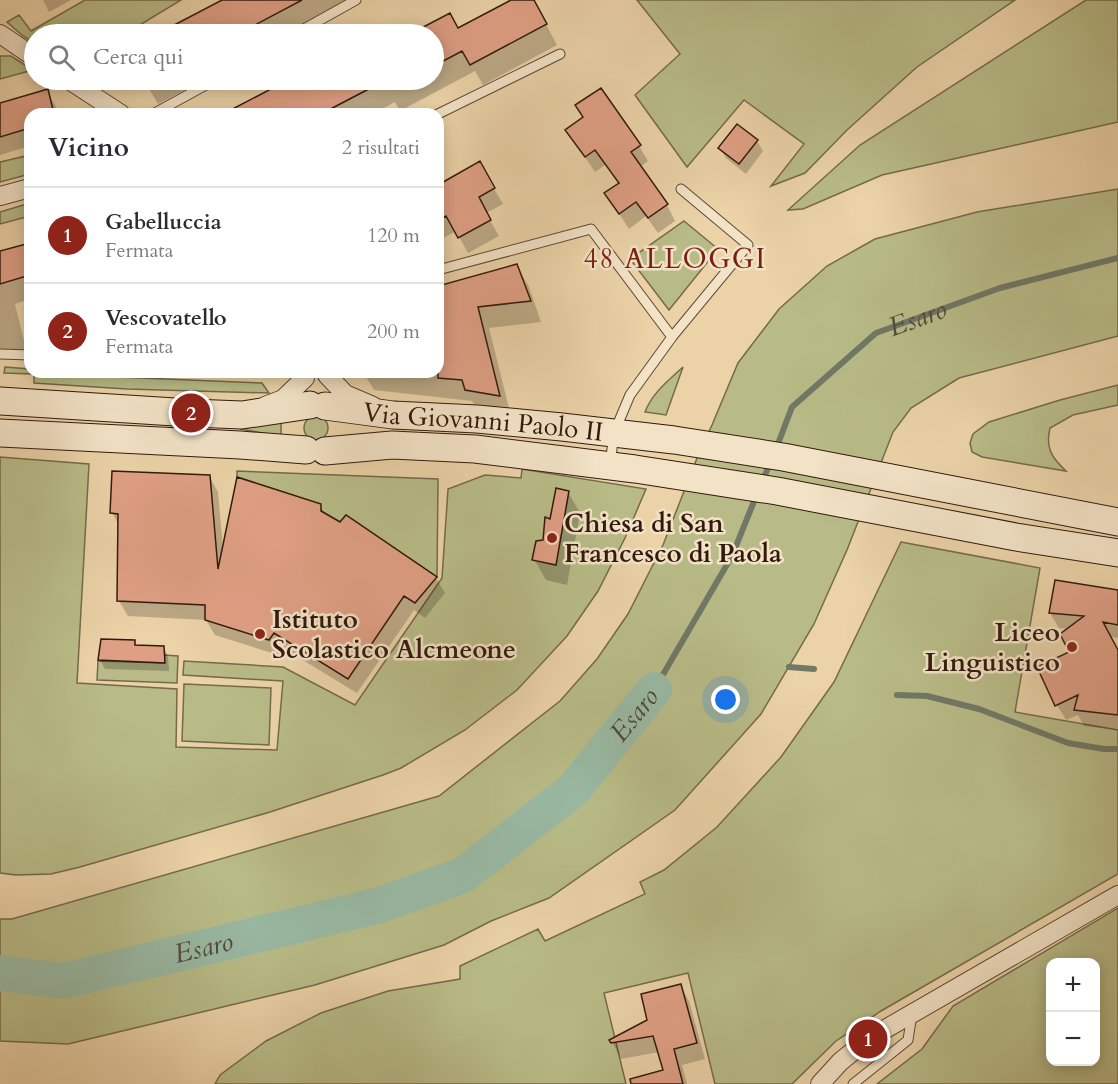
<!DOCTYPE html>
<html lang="it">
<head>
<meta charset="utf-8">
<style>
	:root { --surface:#fff; --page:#f2f2f3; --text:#2b2b33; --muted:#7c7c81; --line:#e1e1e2; --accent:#8f2418 }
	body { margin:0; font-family:Cardo,serif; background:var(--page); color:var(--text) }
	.controls { position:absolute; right:18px; bottom:18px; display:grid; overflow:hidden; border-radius:12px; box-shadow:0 3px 15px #0003 }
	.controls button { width:54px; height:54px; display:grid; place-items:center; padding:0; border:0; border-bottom:2px solid var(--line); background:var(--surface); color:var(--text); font:30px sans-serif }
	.you { position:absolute; left:726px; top:700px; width:21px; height:21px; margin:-15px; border:4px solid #fff; border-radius:50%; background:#1a73e8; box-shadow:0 0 0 9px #1a73e833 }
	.badge { display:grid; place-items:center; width:39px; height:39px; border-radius:50%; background:var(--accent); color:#fff; font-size:20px; font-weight:700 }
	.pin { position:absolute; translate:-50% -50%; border:3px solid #fff; box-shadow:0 2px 6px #0006 }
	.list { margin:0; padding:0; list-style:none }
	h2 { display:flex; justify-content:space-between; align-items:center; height:78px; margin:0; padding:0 24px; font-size:26px }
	h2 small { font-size:20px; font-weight:400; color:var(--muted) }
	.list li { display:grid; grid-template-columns:39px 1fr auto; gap:18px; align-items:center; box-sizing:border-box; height:96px; padding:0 24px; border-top:2px solid var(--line) }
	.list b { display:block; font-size:22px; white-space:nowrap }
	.list p { margin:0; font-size:20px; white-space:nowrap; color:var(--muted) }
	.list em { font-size:20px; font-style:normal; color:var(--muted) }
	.icon { flex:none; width:33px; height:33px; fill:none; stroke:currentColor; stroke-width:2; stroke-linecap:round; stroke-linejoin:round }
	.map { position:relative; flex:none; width:1118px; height:1084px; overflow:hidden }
	.search { position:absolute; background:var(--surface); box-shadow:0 3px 15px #0003; left:24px; top:24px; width:420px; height:66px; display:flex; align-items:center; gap:15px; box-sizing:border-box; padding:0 21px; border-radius:33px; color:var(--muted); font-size:22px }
	.panel { position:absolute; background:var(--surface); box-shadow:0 3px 15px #0003; left:24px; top:108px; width:420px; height:270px; border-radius:18px }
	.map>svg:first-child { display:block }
</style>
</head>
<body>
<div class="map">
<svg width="1118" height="1084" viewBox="0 0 1118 1084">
	<rect width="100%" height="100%" fill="#ebd2a7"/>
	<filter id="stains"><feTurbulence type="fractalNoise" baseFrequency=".00333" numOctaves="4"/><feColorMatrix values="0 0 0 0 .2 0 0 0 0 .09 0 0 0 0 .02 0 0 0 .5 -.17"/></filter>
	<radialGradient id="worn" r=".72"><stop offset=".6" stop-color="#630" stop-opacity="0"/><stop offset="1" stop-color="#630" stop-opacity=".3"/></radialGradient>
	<path fill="#b8bb87" stroke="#756a4a" stroke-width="1.5" fill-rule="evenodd" d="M85 0H181L125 34H34V43L23 36 7 22 19 15 31 31Z
		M637 0H1015L917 67 847 130 805 173 771 186 804 144 744 100 687 167 635 95 680 54Z
		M1086 0H1118V122L882 175 803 209 788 210 860 145Z
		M0 56H11L33 70 0 79Z
		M30 155V174L0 182V162Z
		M1118 189V336L959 378 911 408 893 432 847 550 814 624 761 714 675 810 549 898 491 921 444 945 315 985 68 1044 0 1041V919H12L439 796 560 701 597 659 628 614 663 545 699 453 712 425 738 363 779 309 827 266 875 239 977 212Z
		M30 203V216L0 224V212Z
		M684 221 718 249 669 310 630 259Z
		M5 367 30 369V372H65L69 375 262 383 269 393 127 389 34 383V374L4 373Z
		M683 367 666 415 645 412C652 393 669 380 683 367Z
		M1118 385V405L1073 415 1050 428C1045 448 1052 458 1066 471L982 457 972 452 970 443 973 434 989 422 1060 400Z
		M304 428a12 12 0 1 1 24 0a12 12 0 1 1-24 0Z
		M281 422V436L240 429Z
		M0 457 89 464 77 683 177 689 176 747 277 750 283 681 183 675 184 661 283 667 355 705 442 578 448 489 485 475 521 478 522 469 646 489 625 538 598 591 567 636 517 690 465 730 401 768 383 775 270 812 80 867 51 874 16 875 0 873Z
		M237 471 438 479 437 577 346 515 340 522 321 511 320 504 237 477Z
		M901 542 1040 568 1015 712 1118 730V874L881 1011 836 1041 792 1084H715L688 973 604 993 626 1084H215L220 1075 266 1041 321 1013 388 991 460 979V966L538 929 545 941 645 894 640 882 664 870 717 827 781 757 834 682Z
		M164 655 178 656 177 683 97 680 98 661 164 663Z
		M184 684 271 688 269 745 182 741Z
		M1118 908V1084H877L922 1049 953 1006ZM1050 962H1096V1062H1050Z"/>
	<path fill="#0003" d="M43 0H71L49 12Z
		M225 0H352L288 34H160Z
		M515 0H533L557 45 483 85 475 71 400 111 395 102 372 114H226L291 80H297L300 85 311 80H434V34H414L450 15 458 30Z
		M144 80H204L158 104Z
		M47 91 56 107 58 114H30V146L0 155V104Z
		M567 130 639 146 648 161 640 167 667 205 675 221 658 233 646 216 629 229 606 194 619 185 605 165 595 172Z
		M757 141 763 151 746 174 726 158 720 148Z
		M479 163 503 204 486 213 499 236 468 253 456 231 438 241V187Z
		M30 245V299L15 304 26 349 0 356V252Z
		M517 266 529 287 541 322 489 328 511 416 478 410 472 401 374 390 363 372H438V287Z
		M209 476 218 492 223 549 320 505 325 515 436 578 445 593 425 618 414 610 357 693 283 648 278 655 215 635 206 620 128 616 119 601V526L112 512Z
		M568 492 580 513 567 585 546 580 534 559 544 541Z
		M1118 591V638L1110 637 1118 652V730L1084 726 1078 715 1066 720 1057 705 1071 653 1069 629 1059 628 1050 613Z
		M102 640 134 642 137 647H163L168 656 169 671 105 669 100 660Z
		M680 985 689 1001 705 1059 682 1065 687 1084H647L665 1071 659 1052 621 1059 611 1040 649 1021Z"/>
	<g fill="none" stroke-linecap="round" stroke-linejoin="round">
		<g stroke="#707866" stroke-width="6">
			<path id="s1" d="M776 449 792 407 876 333 1000 288 1118 258"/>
			<path d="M762 482 771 461"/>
			<path d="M789 667 814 669"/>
			<path d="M654 690 732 556 757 494"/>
			<path d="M897 695 927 696 979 709 1068 743 1104 749H1118"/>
		</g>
		<path stroke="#99b8a2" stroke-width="36" id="s2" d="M0 973 63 981 377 906 463 875 573 790 654 690"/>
	</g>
	<path fill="#df9f84" stroke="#32190d" stroke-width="1.5" d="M222 0H302L238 34H157Z
		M511 0H534L547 24 470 65 462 51 434 66V34H410L450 13 458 28Z
		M288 80H386L321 114H223Z
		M601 88 641 145 631 152 668 204 648 218 636 202 619 214 604 193 619 183 595 150 585 157 565 130 583 117 575 105Z
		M48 89 54 114H30V128L0 137V103Z
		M737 124 758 140 739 164 718 148Z
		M480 161 495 188 479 197 491 220 458 238 446 216 438 221V185Z
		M30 243V275L0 284V251Z
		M517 264 531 301 478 307 500 396 465 390 462 380 438 378V286Z
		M112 471 210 475 218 569 237 477 321 504V511L340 522 346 515 437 577 415 603 404 596 348 679 274 633 269 640 205 620V605L117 601 118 514 110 513Z
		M556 488 569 491 556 565 532 560 536 541 543 540 545 517 550 519Z
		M1055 580 1118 590V625L1103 622 1118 650V715L1074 710 1078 695 1055 706 1037 667 1069 652 1060 634 1084 616 1049 613Z
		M101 639 135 640V645L164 646 165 663 98 660Z
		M681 984 697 1043 674 1049 683 1084H631L630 1079 663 1070 653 1036 611 1043 609 1040 647 1020 641 994Z"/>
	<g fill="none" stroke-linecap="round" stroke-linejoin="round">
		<defs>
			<path id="lane" d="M295 34 356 0
				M153 114 215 80
				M438 114 560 54
				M438 270 591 229 672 337
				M0 354 30 355
				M610 465 614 433 630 395 672 337 748 245 681 189
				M853 1084 908 1040 912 1014"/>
			<path id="street" d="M0 34 34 57
				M69 80 121 114
				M0 196 30 188
				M327 375 345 394 373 406
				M265 406 283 399 305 378
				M820 1084 840 1062 868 1039 1118 895"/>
			<g id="secondary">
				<path d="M0 401 191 413 242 415 310 405"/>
				<path id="s3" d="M325 406 393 415 477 419 562 427 674 440 783 457 1118 522"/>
				<path d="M0 433 240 445 306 450"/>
				<path d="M325 451 392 445 475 449 635 469 777 491 1016 537 1118 553"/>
			</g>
		</defs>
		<use href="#lane" stroke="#604734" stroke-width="11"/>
		<use href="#street" stroke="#604734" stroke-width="20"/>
		<use href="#secondary" stroke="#32190d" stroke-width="29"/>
		<use href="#lane" stroke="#f2e2c6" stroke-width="9"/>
		<use href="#street" stroke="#f2e2c6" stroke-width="18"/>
		<use href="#secondary" stroke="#f2e2c6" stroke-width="27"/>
	</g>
	<g fill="#8f2418" stroke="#f2e2c6" stroke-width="2">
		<circle cx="552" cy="538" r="6"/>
		<circle cx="260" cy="634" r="6"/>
		<circle cx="1072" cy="647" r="6"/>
	</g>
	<g text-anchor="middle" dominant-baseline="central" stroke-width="5" stroke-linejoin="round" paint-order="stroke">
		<g font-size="26" fill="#32190d" stroke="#f2e2c6">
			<text stroke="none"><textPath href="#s3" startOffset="159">Via Giovanni Paolo II</textPath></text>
		</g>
		<g font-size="26" font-weight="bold" fill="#32190d" stroke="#f2e2c6" text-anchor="start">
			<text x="564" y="523">Chiesa di San<tspan x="564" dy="30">Francesco di Paola</tspan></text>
			<text x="272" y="619">Istituto<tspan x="272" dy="30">Scolastico Alcmeone</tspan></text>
			<text x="1060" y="632" text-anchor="end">Liceo<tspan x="1060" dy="30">Linguistico</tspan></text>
		</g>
		<g font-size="27" font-style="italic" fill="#51493a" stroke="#f2e2c6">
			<text stroke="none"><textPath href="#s1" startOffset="201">Esaro</textPath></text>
			<text stroke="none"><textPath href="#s2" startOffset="714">Esaro</textPath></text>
			<text stroke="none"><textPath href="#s2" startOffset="208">Esaro</textPath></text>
		</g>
		<g font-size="28" letter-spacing="1.5" fill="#7a1f14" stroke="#f2e2c6">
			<text x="675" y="259">48 ALLOGGI</text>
		</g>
	</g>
	<rect width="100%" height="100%" filter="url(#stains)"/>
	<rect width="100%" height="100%" fill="url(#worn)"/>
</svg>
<div class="controls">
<button>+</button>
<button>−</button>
</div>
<div class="you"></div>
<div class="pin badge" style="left:868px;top:1039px">1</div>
<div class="pin badge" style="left:191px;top:413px">2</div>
<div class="search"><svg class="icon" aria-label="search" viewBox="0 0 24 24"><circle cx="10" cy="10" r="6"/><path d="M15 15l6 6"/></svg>Cerca qui</div>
<section class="panel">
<h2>Vicino<small>2 risultati</small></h2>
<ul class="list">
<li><span class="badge">1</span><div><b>Gabelluccia</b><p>Fermata</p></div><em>120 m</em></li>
<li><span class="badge">2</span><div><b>Vescovatello</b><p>Fermata</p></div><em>200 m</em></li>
</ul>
</section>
</div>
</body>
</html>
